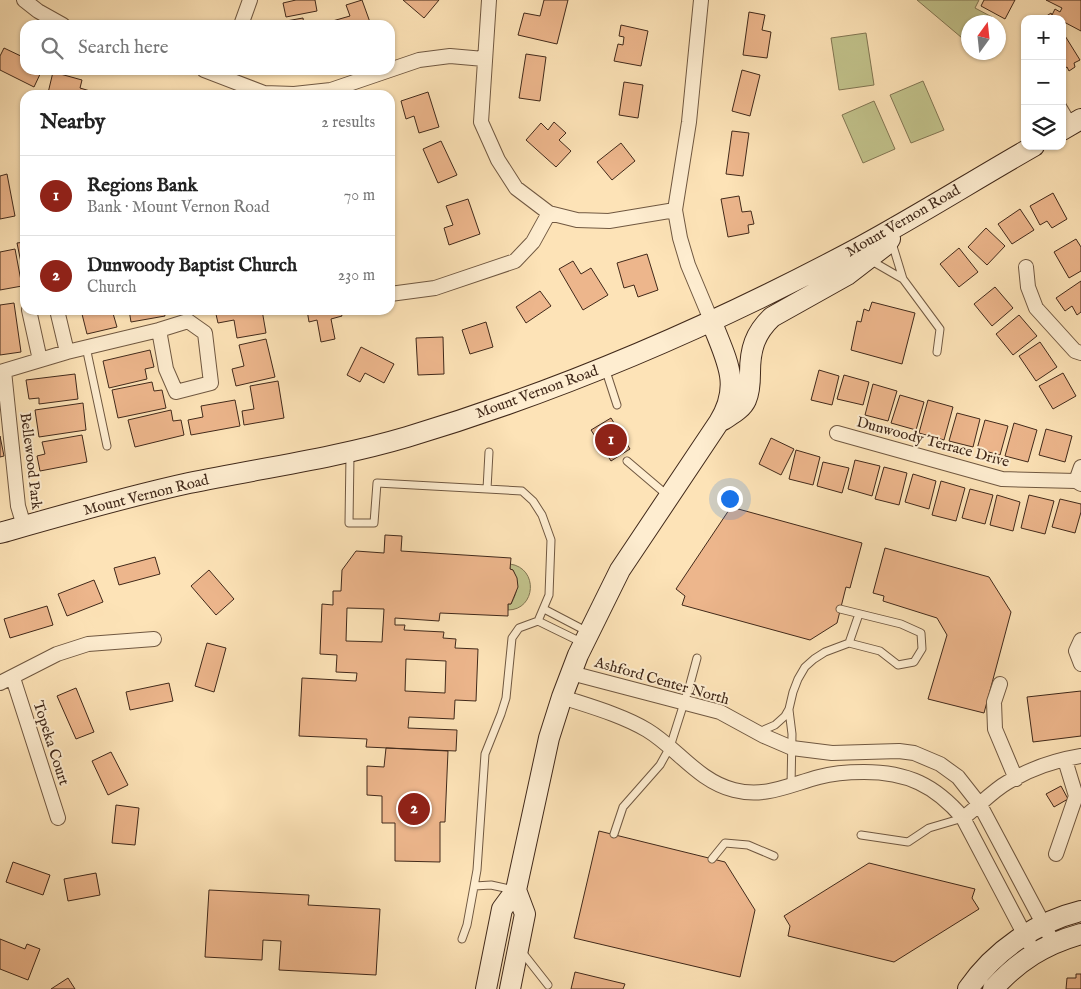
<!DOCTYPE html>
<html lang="en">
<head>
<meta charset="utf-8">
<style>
	:root { --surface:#fff; --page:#f2f2f2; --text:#222; --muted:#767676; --line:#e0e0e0; --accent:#8f2418 }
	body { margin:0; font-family:"IM FELL English",serif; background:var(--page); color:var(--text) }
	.controls { position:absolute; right:15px; top:15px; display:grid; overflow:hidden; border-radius:10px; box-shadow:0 1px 4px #0004 }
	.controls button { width:45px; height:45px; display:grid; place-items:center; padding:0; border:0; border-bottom:1px solid var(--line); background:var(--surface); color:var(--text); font:25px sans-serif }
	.compass { position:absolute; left:961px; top:15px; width:45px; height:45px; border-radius:50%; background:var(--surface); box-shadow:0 1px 4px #0004; rotate:15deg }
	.you { position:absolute; left:729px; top:498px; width:18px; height:18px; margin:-12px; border:4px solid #fff; border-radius:50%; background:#1a73e8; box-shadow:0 0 0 8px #1a73e833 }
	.badge { display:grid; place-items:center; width:32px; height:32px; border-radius:50%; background:var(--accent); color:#fff; font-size:16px; font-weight:700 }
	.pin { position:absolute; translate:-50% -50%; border:2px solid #fff; box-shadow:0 1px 5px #0006 }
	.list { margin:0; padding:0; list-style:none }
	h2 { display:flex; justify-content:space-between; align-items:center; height:65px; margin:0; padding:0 20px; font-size:21px }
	h2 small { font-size:16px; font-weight:400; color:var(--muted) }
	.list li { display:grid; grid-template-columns:32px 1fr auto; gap:15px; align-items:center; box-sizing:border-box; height:80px; padding:0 20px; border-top:1px solid var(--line) }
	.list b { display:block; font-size:19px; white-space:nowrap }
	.list p { margin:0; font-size:16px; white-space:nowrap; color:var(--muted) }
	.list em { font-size:16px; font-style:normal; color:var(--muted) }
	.icon { flex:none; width:28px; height:28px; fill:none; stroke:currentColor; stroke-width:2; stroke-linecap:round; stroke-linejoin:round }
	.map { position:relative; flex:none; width:1081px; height:989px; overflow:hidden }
	.search { position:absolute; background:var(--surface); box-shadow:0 1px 4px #0004; left:20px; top:20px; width:375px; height:55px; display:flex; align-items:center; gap:12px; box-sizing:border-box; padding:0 18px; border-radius:15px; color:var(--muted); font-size:19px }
	.panel { position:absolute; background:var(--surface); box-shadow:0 1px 4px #0004; left:20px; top:90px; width:375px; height:225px; border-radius:15px }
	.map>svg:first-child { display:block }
</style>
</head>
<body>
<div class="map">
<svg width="1081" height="989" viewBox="0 0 1081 989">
	<rect width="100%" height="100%" fill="#fde3b7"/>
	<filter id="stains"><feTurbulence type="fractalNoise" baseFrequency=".004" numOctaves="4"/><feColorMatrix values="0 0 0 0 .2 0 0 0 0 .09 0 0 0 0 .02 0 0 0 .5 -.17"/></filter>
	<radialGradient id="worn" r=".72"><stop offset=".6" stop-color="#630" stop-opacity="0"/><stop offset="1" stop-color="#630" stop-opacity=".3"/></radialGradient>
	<path fill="#c2c38c" stroke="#827653" d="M917 0H979L975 8 992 17 993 22H968V43Z
		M866 33 874 85 839 90 831 38Z
		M923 81 944 130 911 143 890 95Z
		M874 101 895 149 863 163 842 115Z
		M510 564C539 568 536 610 508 610V604H511C518 591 519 583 513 570L510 569Z"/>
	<path fill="#edb68c" stroke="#41291a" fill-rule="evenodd" d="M296 0H315L317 11 286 17 283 3Z
		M362 0 371 25H330L329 22 350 16 346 5Z
		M403 0H439L424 18Z
		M544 0H568L557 44 518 35 524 13 540 16Z
		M984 0H1015L1005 19 981 6Z
		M1046 0H1081V31L1064 22 1062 25V19H1042L1051 13 1052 15 1055 9 1060 12 1062 8Z
		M749 12 765 15 762 30 771 32 767 58 743 55Z
		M303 18 304 25H275V23Z
		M621 25 648 31 641 66 614 61 618 44 623 45 624 37 619 36Z
		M1062 31 1080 60 1074 63 1075 67 1069 71 1067 67 1062 70Z
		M4 48 25 58V70H42L34 87 0 70V56Z
		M526 54 546 57 540 101 519 98Z
		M742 70 760 75 750 116 732 111Z
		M53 72 82 80 80 88 90 91 89 95H55L48 93Z
		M624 82 643 85 638 118 619 115Z
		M428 92 439 127 419 133 414 116 406 119 401 101Z
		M554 122 566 133 559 140 571 151 556 167 526 140 541 123 548 130Z
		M732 131 749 133 743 176 726 174Z
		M441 141 457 175 438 183 423 149Z
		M621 143 635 161 612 180 597 162Z
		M7 174 15 216 0 219V176Z
		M1053 193 1067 219 1052 228 1047 221 1040 225 1030 206Z
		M739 196 742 212 751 211 754 224 748 225 749 233 728 237 721 199Z
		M468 199 480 234 449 245 444 228 453 225 446 206Z
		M1020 209 1034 230 1012 244 998 224Z
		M390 211 394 224 390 225Z
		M986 228 1005 246 987 265 968 247Z
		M1076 239 1081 247V271L1069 278 1054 252Z
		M25 242V282L17 243Z
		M959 248 978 272 959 287 940 264Z
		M15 249 22 286 0 290V252Z
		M647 254 658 290 638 297 634 285 624 288 617 263Z
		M573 261 581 274 591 268 608 295 583 310 559 269Z
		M1081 281V312L1077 315 1072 306 1065 311 1056 298Z
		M995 287 1013 308 992 326 974 304Z
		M540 291 551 306 526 323 516 307Z
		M872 302 915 313 902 364 851 350 857 321 861 322 864 309 869 311Z
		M14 303 21 352 0 355V305Z
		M81 310H112L117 327 87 334Z
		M129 310H164L165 316 131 322Z
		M215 310H262L266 333 237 338 234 320 218 323Z
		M307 310H340L342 316 331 319 335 339 321 342 317 320 309 322Z
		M1019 315 1037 336 1013 355 996 334Z
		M486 322 493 347 470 354 462 330Z
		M443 337 444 374 418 375 416 338Z
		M266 339 275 377 236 386 232 369 244 366 239 345Z
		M1040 342 1057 367 1036 381 1019 356Z
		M361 347 394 364 384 383 365 373 360 382 347 375Z
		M150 350 154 367 145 369 147 379 109 388 103 361Z
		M819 370 839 376 832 405 811 400Z
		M1063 373 1076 396 1053 409 1039 386Z
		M75 374 78 399 39 404V398L29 399 26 380Z
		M844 375 869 382 863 405 837 399Z
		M278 381 284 418 244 425 242 411 254 409 250 386Z
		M152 382 154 391 162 390 166 408 118 418 112 390Z
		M873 384 897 391 888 421 865 415Z
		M900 395 924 402 916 430 891 423Z
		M235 400 240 426 191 435 188 420 203 417 201 406Z
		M928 400 953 407 944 440 919 433Z
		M83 403 86 430 39 437 35 410Z
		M171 410 173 421 181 420 184 435 135 447 128 420Z
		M957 413 980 419 973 447 949 441Z
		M611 418 630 449 611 461 591 430Z
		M985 420 1008 426 1000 455 977 449Z
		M1014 423 1037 430 1028 462 1005 456Z
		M1046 429 1072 436 1065 462 1039 455Z
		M82 435 87 462 40 471 37 456 45 454 42 442Z
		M0 436 4 456 0 457Z
		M771 438 794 449 781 475 759 464Z
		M796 450 820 457 813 485 789 479Z
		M855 460 880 466 872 496 848 489Z
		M823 462 849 468 842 493 817 486Z
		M884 467 907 473 899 505 875 499Z
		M913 474 936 481 929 509 905 502Z
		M941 481 965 488 956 521 932 515Z
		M970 489 993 495 985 524 962 518Z
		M997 495 1020 502 1013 531 990 525Z
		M1029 495 1054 501 1045 534 1021 528Z
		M1060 499 1081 504V512L1075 533 1052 527Z
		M731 507 862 543 850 588 846 587 837 623 810 640 682 605 685 596 676 589Z
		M385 535 402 536 401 551 511 558 510 569 513 570 517 578 518 587 511 604H508V616L440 613 439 621 395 618V625H405L404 630 444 632 443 638 456 639 455 648 478 649 476 701 455 700 454 719 409 717 408 728 457 730 456 751 366 747 367 739 299 736 302 678 356 681 357 673 336 672 337 655 320 654 322 604 333 605V591H341L342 570 356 551 384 553ZM347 608 384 609 382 642 346 641ZM406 659 446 661 445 693 405 691Z
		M885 548 989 577 1011 612 984 713 928 699 947 635 937 618 883 601 884 596 873 593Z
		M155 557 160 574 119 585 114 568Z
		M209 570 234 599 216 615 191 586Z
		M94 580 103 602 67 616 58 594Z
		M47 606 53 625 10 638 4 619Z
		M207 643 226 648 214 692 195 686Z
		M169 683 173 701 130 710 126 692Z
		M76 688 94 732 76 739 57 696Z
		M1081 691V736L1033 742 1027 697Z
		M386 748 448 751 445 822H440V862L395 861V823H382V796L367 795V766L384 767Z
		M111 752 128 785 108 795 92 761Z
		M1061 786 1068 799 1054 807 1046 794Z
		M116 805 139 808 135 845 112 843Z
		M599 831 725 862 755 910 740 977 574 938Z
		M13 862 50 875 43 895 6 882Z
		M869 863 975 889 972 898 979 909 894 962 788 936 790 926 784 916Z
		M96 873 100 895 68 901 64 879Z
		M209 890 309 895 308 905 380 909 376 975 279 970 281 941 263 940 262 960 205 957Z
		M0 939 25 949 27 944 40 949 28 980 0 969Z
		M575 972 625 984 623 989H571Z
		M1076 974H1081V989H1066L1067 978H1076Z
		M68 978 75 989H51Z"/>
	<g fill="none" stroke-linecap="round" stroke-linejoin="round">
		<defs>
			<path id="lane" d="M1062 105 1072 122
				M870 260 903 279 892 243
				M903 279 940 329 937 352
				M86 347 107 446
				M605 368 617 405
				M350 455 349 523H374L377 483 522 491 533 501 542 515 551 540 549 595 538 621 519 628 512 638 506 698 501 714 485 754 477 870 467 925 462 939
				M627 461 667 495
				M487 489 489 452
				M544 609 588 632
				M538 621 583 643
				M849 643 859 614
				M789 710 792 734 791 786
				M759 732 775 725 785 716 789 709 793 692 798 679 805 667 814 659 825 652 849 643 880 651 898 665 914 662 922 649 921 633 901 624 840 609
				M614 834 623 807 660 765 670 747 690 684 697 658
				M861 835 908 842 929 828 963 818
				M712 859 725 843 748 845 774 856
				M475 886 491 885 514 890
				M522 952 548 985"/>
			<path id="street" d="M24 0 38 11 63 25
				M489 0 481 122 498 160 516 188 549 213 577 220 609 221 675 210
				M701 0 689 122 675 210 680 238 688 265 711 320
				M241 25 250 0
				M204 70 264 93 294 94 331 90 419 60 450 56 484 59
				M1026 267 1028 287 1036 308 1075 351 1081 353
				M390 294 435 288 515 261 533 242 549 213
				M29 310 40 360
				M57 310 67 352
				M4 371 18 506 24 526
				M0 372 67 352 159 330 188 321 205 333 211 383 176 392 166 369 159 330
				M837 433 1002 479 1076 481 1081 484
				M1076 481 1081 467
				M1081 640 1076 651 1081 664
				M571 673 720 712 764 736 792 748 832 753 899 751 914 753 940 764 958 777 980 805 1054 944
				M13 678 58 818
				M0 683 57 654 88 644 154 639
				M1000 684 994 702 995 729 1016 779
				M562 697C589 706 622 715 647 730 677 748 698 781 734 790 765 798 789 785 819 777 833 773 849 772 864 772 907 772 935 785 963 818L1029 943
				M963 818C978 807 992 791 1008 782 1030 769 1057 760 1081 756
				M1056 854 1076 796 1065 760"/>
			<path id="secondary" d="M1062 130 1081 119
				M723 420C732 414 742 409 746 400 750 391 750 381 750 373 750 349 755 333 772 317L847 275 886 245 890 239
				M0 533C63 515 125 497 189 483 262 468 336 458 407 437 564 390 716 324 860 247 919 215 976 179 1034 146
				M486 989 502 909 516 890 549 738 562 697 578 655 620 570 719 422C743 384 725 358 711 320
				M510 989 525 914 516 890
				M968 989C994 951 1036 922 1081 911
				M993 989C1018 961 1045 944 1081 934"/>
		</defs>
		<use href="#lane" stroke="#705841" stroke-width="9"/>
		<use href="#street" stroke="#705841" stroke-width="16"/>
		<use href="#secondary" stroke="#41291a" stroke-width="22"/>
		<use href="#lane" stroke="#feedd0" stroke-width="7"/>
		<use href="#street" stroke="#feedd0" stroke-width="14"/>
		<use href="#secondary" stroke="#feedd0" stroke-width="20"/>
	</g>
	<g text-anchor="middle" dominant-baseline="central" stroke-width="4" stroke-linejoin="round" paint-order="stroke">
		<g font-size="15" fill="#41291a" stroke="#feedd0">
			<text transform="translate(903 221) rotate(-30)">Mount Vernon Road</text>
			<text transform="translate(537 392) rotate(-20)">Mount Vernon Road</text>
			<text transform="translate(933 442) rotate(15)">Dunwoody Terrace Drive</text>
			<text transform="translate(31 461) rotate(83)">Bellewood Park</text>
			<text transform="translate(146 495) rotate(-14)">Mount Vernon Road</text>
			<text transform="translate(662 681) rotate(16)">Ashford Center North</text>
			<text transform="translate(51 743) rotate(72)">Topeka Court</text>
		</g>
	</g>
	<rect width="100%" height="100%" filter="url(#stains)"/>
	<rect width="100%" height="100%" fill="url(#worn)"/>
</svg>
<div class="controls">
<button>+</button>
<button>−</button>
<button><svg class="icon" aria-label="layers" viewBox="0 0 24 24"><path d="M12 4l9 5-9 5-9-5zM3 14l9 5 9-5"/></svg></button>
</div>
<svg class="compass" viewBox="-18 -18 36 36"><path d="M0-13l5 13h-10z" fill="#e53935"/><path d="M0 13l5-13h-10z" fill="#767676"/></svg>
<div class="you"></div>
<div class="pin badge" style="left:611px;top:440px">1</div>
<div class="pin badge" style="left:414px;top:809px">2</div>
<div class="search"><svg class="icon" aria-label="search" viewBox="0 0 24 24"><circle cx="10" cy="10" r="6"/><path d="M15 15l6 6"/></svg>Search here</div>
<section class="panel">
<h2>Nearby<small>2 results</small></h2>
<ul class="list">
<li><span class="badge">1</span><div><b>Regions Bank</b><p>Bank · Mount Vernon Road</p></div><em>70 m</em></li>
<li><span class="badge">2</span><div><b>Dunwoody Baptist Church</b><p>Church</p></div><em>230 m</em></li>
</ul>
</section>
</div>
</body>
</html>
